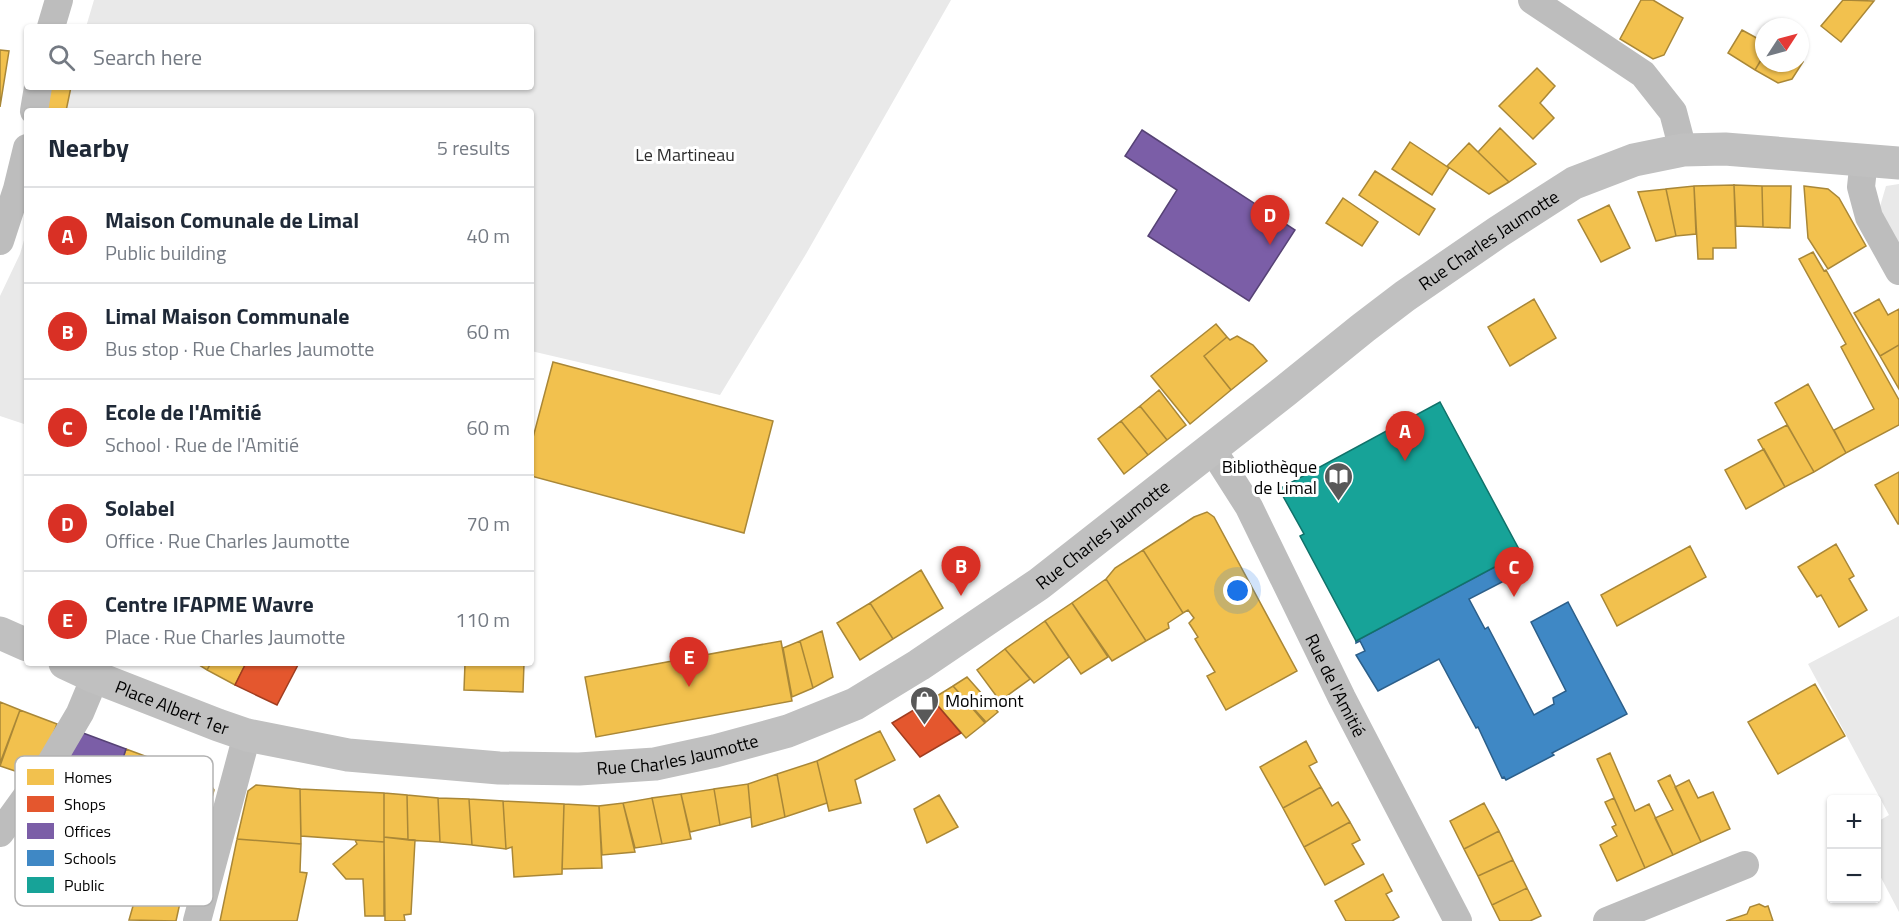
<!DOCTYPE html>
<html lang="en">
<head>
<meta charset="utf-8">
<style>
	:root { --surface:#fff; --page:#f6f6f7; --text:#1f2937; --muted:#747a83; --line:#e0e1e3; --accent:#d93025 }
	body { margin:0; font-family:"Titillium Web",sans-serif; background:var(--page); color:var(--text) }
	.controls { position:absolute; right:18px; bottom:18px; display:grid; overflow:hidden; border-radius:6px; box-shadow:0 2px 4px #0004 }
	.controls button { width:54px; height:54px; display:grid; place-items:center; padding:0; border:0; border-bottom:2px solid var(--line); background:var(--surface); color:var(--text); font:30px sans-serif }
	.compass { position:absolute; left:1755px; top:18px; width:54px; height:54px; border-radius:50%; background:var(--surface); box-shadow:0 2px 4px #0004; rotate:54deg }
	.you { position:absolute; left:1238px; top:591px; width:21px; height:21px; margin:-15px; border:4px solid #fff; border-radius:50%; background:#1a73e8; box-shadow:0 0 0 9px #1a73e833 }
	.badge { display:grid; place-items:center; width:39px; height:39px; border-radius:50%; background:var(--accent); color:#fff; font-size:20px; font-weight:700 }
	.pin { position:absolute; translate:-50% -50px; filter:drop-shadow(0 2px 3px #0008) }
	.pin::after { content:''; position:absolute; top:32px; width:21px; height:18px; background:inherit; clip-path:polygon(0 0,100% 0,50% 100%) }
	.list { margin:0; padding:0; list-style:none }
	h2 { display:flex; justify-content:space-between; align-items:center; height:78px; margin:0; padding:0 24px; font-size:26px }
	h2 small { font-size:20px; font-weight:400; color:var(--muted) }
	.list li { display:grid; grid-template-columns:39px 1fr auto; gap:18px; align-items:center; box-sizing:border-box; height:96px; padding:0 24px; border-top:2px solid var(--line) }
	.list b { display:block; font-size:22px; white-space:nowrap }
	.list p { margin:0; font-size:20px; white-space:nowrap; color:var(--muted) }
	.list em { font-size:20px; font-style:normal; color:var(--muted) }
	.icon { flex:none; width:33px; height:33px; fill:none; stroke:currentColor; stroke-width:2; stroke-linecap:round; stroke-linejoin:round }
	.map { position:relative; flex:none; width:1899px; height:921px; overflow:hidden }
	.search { position:absolute; background:var(--surface); box-shadow:0 2px 4px #0004; left:24px; top:24px; width:510px; height:66px; display:flex; align-items:center; gap:15px; box-sizing:border-box; padding:0 21px; border-radius:6px; color:var(--muted); font-size:22px }
	.panel { position:absolute; background:var(--surface); box-shadow:0 2px 4px #0004; left:24px; top:108px; width:510px; height:558px; border-radius:6px }
	.map>svg:first-child { display:block }
</style>
</head>
<body>
<div class="map">
<svg width="1899" height="921" viewBox="0 0 1899 921">
	<rect width="100%" height="100%" fill="#fff"/>
	<path fill="#e9e9e9" d="M94 0H951L806 254 720 395 531 351V111H62L69 87H531V27H86Z
		M1899 184V245L1879 210 1886 186Z
		M27 230V425L0 416V296L20 254Z
		M1899 616V912L1877 870V822L1889 815 1808 664Z"/>
	<path fill="#f2c14e" stroke="#a98737" stroke-width="1.5" d="M1641 0H1653L1683 18 1664 55 1653 59 1620 39Z
		M1843 0 1874 1 1841 42 1821 26Z
		M1742 30 1764 42V55L1755 70 1728 53Z
		M0 50 9 51 0 107Z
		M1764 55V63H1800V61L1803 62 1792 79 1778 83 1755 70Z
		M1537 68 1555 86 1540 103 1554 118 1533 139 1499 106Z
		M46 87H71L66 111H42Z
		M1500 128 1536 164 1509 182 1478 152Z
		M1410 142 1449 168 1432 195 1392 169Z
		M1469 143 1478 152 1509 182 1489 194 1447 166Z
		M1375 171 1435 209 1419 235 1359 195Z
		M1734 185 1762 186 1763 227 1736 226Z
		M1734 185 1736 248H1713V259H1698L1694 186Z
		M1694 186 1696 234 1676 236 1666 189Z
		M1762 186H1791L1790 228 1763 227Z
		M1804 186 1828 189 1839 198 1866 246 1828 269 1808 238Z
		M1666 189 1676 236 1656 241 1638 192Z
		M1343 198 1378 222 1362 246 1326 223Z
		M1609 205 1630 248 1601 262 1578 220Z
		M1813 252 1824 271 1826 270 1899 400V425L1846 453 1834 430 1874 409 1841 347 1846 344 1799 259Z
		M1534 299 1556 338 1510 366 1488 327Z
		M1879 299 1888 315 1899 309V345L1880 356 1854 313Z
		M1216 324 1227 337 1204 356 1231 390 1190 424 1151 376Z
		M1237 336 1253 345 1267 361 1231 390 1204 356 1227 337 1230 340Z
		M1899 345V389L1880 356Z
		M553 362 773 421 744 533 531 476V445Z
		M1808 384 1846 453 1814 472 1775 403Z
		M1159 390 1186 425 1167 440 1140 406Z
		M1140 406 1167 440 1148 455 1121 421Z
		M1121 421 1148 455 1124 474 1098 439Z
		M1787 425 1814 472 1785 487 1758 440Z
		M1764 449 1785 487 1746 509 1725 470Z
		M1899 472V524H1898L1875 485Z
		M1207 512 1214 517 1297 671 1226 710 1207 676 1215 672 1195 639 1198 637 1189 623 1194 618 1188 610 1183 613 1143 550 1194 517Z
		M1836 544 1854 576 1849 579 1867 610 1839 627 1821 595 1817 597 1798 567Z
		M1690 546 1706 577 1617 626 1601 595Z
		M1143 550 1183 613 1168 623 1169 628 1146 641 1106 579 1115 568Z
		M921 570 943 608 893 639 870 603Z
		M1106 579 1146 641 1112 661 1072 603Z
		M870 603 893 639 860 660 837 623Z
		M1072 603 1108 657 1081 674 1045 621Z
		M1045 621 1069 657 1034 683 1005 649Z
		M822 631 833 677 813 688 800 641Z
		M781 641 792 701 596 737 585 677Z
		M800 641 813 688 792 697 783 648Z
		M1005 649 1030 679 1000 701 977 670Z
		M196 663H211L207 670Z
		M211 663H246L235 685 207 670Z
		M465 663H524L523 692 464 690Z
		M967 677 998 712 986 722 953 686Z
		M1815 684 1845 736 1778 774 1748 722Z
		M953 686 985 723 966 738 932 699Z
		M0 702 20 710 0 763Z
		M20 710 57 724 41 766 32 763 27 775 0 766Z
		M880 731 895 760 855 780 861 803 829 811 817 761Z
		M1306 741 1317 762 1309 766 1321 787 1283 808 1260 767Z
		M126 749 153 759 132 824 118 861 99 853 109 824 102 821Z
		M1610 753 1635 811 1649 804 1673 855 1645 868 1597 759Z
		M817 761 827 803 785 817 777 774Z
		M180 769 207 779 214 790 193 874 154 858 163 835 159 834Z
		M777 774 785 817 752 827 748 784Z
		M1670 775 1701 842 1673 855 1655 818 1673 810 1658 781Z
		M1689 780 1698 798 1713 792 1730 829 1701 842 1675 787Z
		M748 784 751 817 720 825 714 789Z
		M256 785 300 789 301 844 237 839 248 791Z
		M1321 787 1332 806 1338 802 1350 822 1304 847 1283 808Z
		M300 789 384 793V842L301 836Z
		M714 789 720 825 690 832 681 794Z
		M384 793 407 795 408 840 384 837Z
		M681 794 691 839 662 844 652 798Z
		M407 795 438 798 440 842 408 840Z
		M939 795 958 827 927 843 914 809Z
		M438 798 469 799 472 845 440 842Z
		M652 798 662 844 635 848 623 803Z
		M1614 798 1645 868 1617 881 1600 845 1617 836 1612 827 1616 825 1605 802Z
		M469 799 503 801 506 849 472 845Z
		M503 801 564 804 562 874 514 877 512 847 506 849Z
		M623 803 635 852 602 855 599 806Z
		M1484 803 1499 831 1464 849 1450 821Z
		M564 804 599 806 602 868 562 869Z
		M1350 822 1360 840 1352 844 1364 864 1325 885 1304 847Z
		M1499 831 1513 860 1478 876 1464 849Z
		M384 837 415 840 411 914 404 915 405 921H385Z
		M237 839 301 844 300 872 307 873 297 921H220Z
		M355 840 384 842V916H365L363 879H346L333 864 357 844Z
		M147 857 187 871 176 921 129 920Z
		M1513 860 1527 888 1492 905 1478 876Z
		M1383 874 1392 891 1386 894 1399 917 1392 921H1346L1335 901Z
		M1527 888 1541 916 1530 921H1500L1492 905Z
		M1759 904 1765 907 1768 906 1773 921H1726L1747 914 1750 907Z"/>
	<path fill="#e4572e" stroke="#a03d20" stroke-width="1.5" d="M246 663H299L277 705 235 685Z
		M932 699 961 733 920 757 892 723Z"/>
	<path fill="#7b5ea7" stroke="#564275" stroke-width="1.5" d="M1142 130 1295 230 1249 301 1148 236 1177 190 1125 156Z
		M83 733 126 749 104 818 68 805 43 839 35 833 40 826 28 816Z"/>
	<path fill="#3f88c5" stroke="#2c5f8a" stroke-width="1.5" d="M1521 553 1529 568 1469 599 1485 629 1488 627 1534 715 1554 704 1553 698 1566 691 1531 622 1568 602 1627 714 1552 753 1554 755 1506 780 1504 777 1502 778 1478 727 1476 728 1439 659 1378 691 1356 655 1365 651 1360 641 1356 643V641Z"/>
	<path fill="#17a398" stroke="#10726a" stroke-width="1.5" d="M1440 402 1521 553 1356 641 1300 536 1304 534 1279 489Z"/>
	<g fill="none" stroke-linecap="round" stroke-linejoin="round">
		<g stroke="#bdbdbd" stroke-width="28">
			<path d="M1532 0 1643 74 1673 112 1683 150"/>
			<path d="M51 27 59 0"/>
			<path d="M34 111 38 87"/>
			<path d="M1864 159 1861 187 1869 217 1899 271"/>
			<path d="M0 241 17 189 27 148"/>
			<path id="s1" d="M1212 449 1249 507 1342 698 1458 921"/>
			<path d="M0 833 50 764 80 713 95 677"/>
			<path d="M197 921 247 735"/>
			<path d="M1607 921 1745 865"/>
		</g>
		<g stroke="#c0c0c0" stroke-width="33">
			<path d="M0 633 27 645"/>
			<path id="s2" d="M65 663 95 677 218 725 247 735 348 755 499 768 579 769 655 764 715 751 788 731 855 704 919 665 1039 584 1285 391 1363 328 1405 296 1498 232 1574 183 1634 160 1683 150 1725 149 1899 163"/>
		</g>
	</g>
	<defs>
		<symbol id="library-pin" viewBox="-11 -11 22 30"><path d="M0 17L-7.5 6A9.5 9.5 0 1 1 7.5 6Z" fill="#595959" stroke="#fff"/><path d="M-6-4Q-3-5.5-.7-3.5V5Q-3 3-6 4ZM6-4Q3-5.5 .7-3.5V5Q3 3 6 4Z" fill="#fff"/></symbol>
		<symbol id="shop-pin" viewBox="-11 -11 22 30"><path d="M0 17L-7.5 6A9.5 9.5 0 1 1 7.5 6Z" fill="#595959" stroke="#fff"/><path d="M-5-2.5h2.3a2.7 3.5 0 0 1 5.4 0H5L5.5 6h-11ZM-1.5-2.5h3a1.5 2.3 0 0 0-3 0Z" fill="#fff"/></symbol>
	</defs>
	<g fill-rule="evenodd">
		<use href="#library-pin" x="1322" y="460" width="33" height="45"/>
		<use href="#shop-pin" x="908" y="684" width="33" height="45"/>
	</g>
	<g text-anchor="middle" dominant-baseline="central" stroke-width="6" stroke-linejoin="round" paint-order="stroke">
		<g font-size="18" fill="#2e2e2e" stroke="#fff">
			<text x="685" y="154">Le Martineau</text>
		</g>
		<g font-size="18" fill="#000" stroke="#fff">
			<text stroke="none"><textPath href="#s2" startOffset="1602">Rue Charles Jaumotte</textPath></text>
			<text stroke="none"><textPath href="#s2" startOffset="1116">Rue Charles Jaumotte</textPath></text>
			<text stroke="none"><textPath href="#s1" startOffset="267">Rue de l'Amitié</textPath></text>
			<text stroke="none"><textPath href="#s2" startOffset="116">Place Albert 1er</textPath></text>
			<text stroke="none"><textPath href="#s2" startOffset="630">Rue Charles Jaumotte</textPath></text>
		</g>
		<g font-size="18" fill="#000" stroke="#fff" text-anchor="end">
			<text x="1317" y="466">Bibliothèque<tspan x="1317" dy="21">de Limal</tspan></text>
			<text x="945" y="700" text-anchor="start">Mohimont</text>
		</g>
	</g>
	<rect x="15" y="756" width="198" height="150" rx="9" fill="#fff" stroke="#b2b2b2" stroke-width="1.5"/>
	<rect x="27" y="769" width="27" height="16" fill="#f2c14e"/>
	<rect x="27" y="796" width="27" height="16" fill="#e4572e"/>
	<rect x="27" y="823" width="27" height="16" fill="#7b5ea7"/>
	<rect x="27" y="850" width="27" height="16" fill="#3f88c5"/>
	<rect x="27" y="877" width="27" height="16" fill="#17a398"/>
	<g font-size="16" fill="#000">
		<text x="64" y="783">Homes</text>
		<text x="64" y="810">Shops</text>
		<text x="64" y="837">Offices</text>
		<text x="64" y="864">Schools</text>
		<text x="64" y="891">Public</text>
	</g>
</svg>
<div class="controls">
<button>+</button>
<button>−</button>
</div>
<svg class="compass" viewBox="-18 -18 36 36"><path d="M0-13l5 13h-10z" fill="#e53935"/><path d="M0 13l5-13h-10z" fill="#747a83"/></svg>
<div class="you"></div>
<div class="pin badge" style="left:1405px;top:461px">A</div>
<div class="pin badge" style="left:961px;top:596px">B</div>
<div class="pin badge" style="left:1514px;top:597px">C</div>
<div class="pin badge" style="left:1270px;top:245px">D</div>
<div class="pin badge" style="left:689px;top:687px">E</div>
<div class="search"><svg class="icon" aria-label="search" viewBox="0 0 24 24"><circle cx="10" cy="10" r="6"/><path d="M15 15l6 6"/></svg>Search here</div>
<section class="panel">
<h2>Nearby<small>5 results</small></h2>
<ul class="list">
<li><span class="badge">A</span><div><b>Maison Comunale de Limal</b><p>Public building</p></div><em>40 m</em></li>
<li><span class="badge">B</span><div><b>Limal Maison Communale</b><p>Bus stop · Rue Charles Jaumotte</p></div><em>60 m</em></li>
<li><span class="badge">C</span><div><b>Ecole de l'Amitié</b><p>School · Rue de l'Amitié</p></div><em>60 m</em></li>
<li><span class="badge">D</span><div><b>Solabel</b><p>Office · Rue Charles Jaumotte</p></div><em>70 m</em></li>
<li><span class="badge">E</span><div><b>Centre IFAPME Wavre</b><p>Place · Rue Charles Jaumotte</p></div><em>110 m</em></li>
</ul>
</section>
</div>
</body>
</html>
